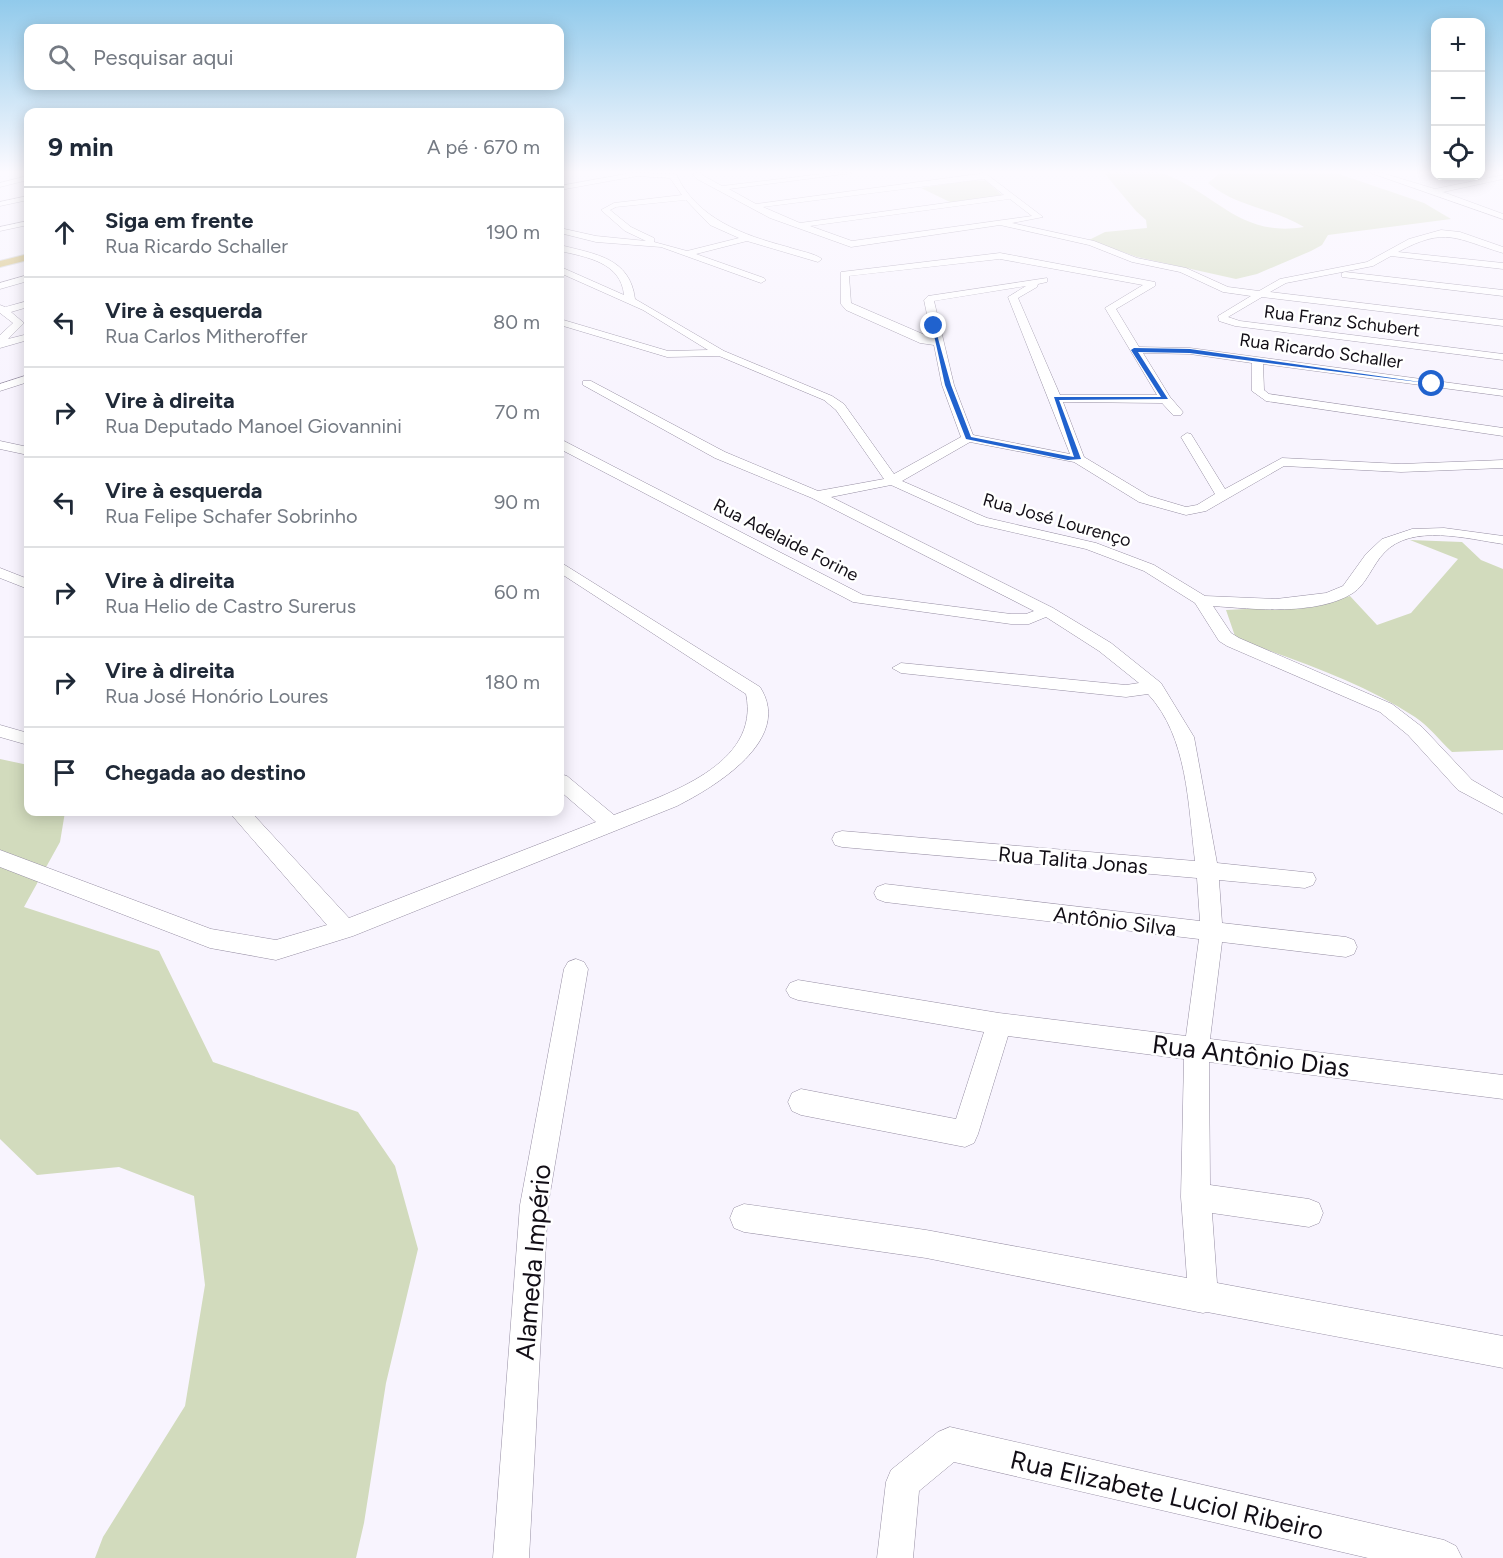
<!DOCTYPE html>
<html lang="pt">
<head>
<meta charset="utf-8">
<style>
	:root { --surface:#fff; --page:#f2f2f3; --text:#1f2937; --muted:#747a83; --line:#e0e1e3 }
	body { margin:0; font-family:Figtree,sans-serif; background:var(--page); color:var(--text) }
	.controls { position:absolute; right:18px; top:18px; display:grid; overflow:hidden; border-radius:12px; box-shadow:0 3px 15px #0003 }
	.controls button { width:54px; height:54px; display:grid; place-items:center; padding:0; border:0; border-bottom:2px solid var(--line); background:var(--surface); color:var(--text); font:30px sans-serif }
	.stop { position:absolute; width:18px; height:18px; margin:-14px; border:4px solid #2062ce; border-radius:50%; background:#fff }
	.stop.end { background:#2062ce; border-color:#fff; box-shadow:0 2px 6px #0008 }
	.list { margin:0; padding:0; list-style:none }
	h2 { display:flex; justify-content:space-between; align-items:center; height:78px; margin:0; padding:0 24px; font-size:26px }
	h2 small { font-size:20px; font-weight:400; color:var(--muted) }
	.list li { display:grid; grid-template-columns:39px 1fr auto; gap:18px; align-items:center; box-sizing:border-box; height:90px; padding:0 24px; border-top:2px solid var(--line) }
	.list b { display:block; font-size:22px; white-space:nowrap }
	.list p { margin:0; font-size:20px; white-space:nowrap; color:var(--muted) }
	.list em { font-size:20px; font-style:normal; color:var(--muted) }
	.icon { flex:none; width:33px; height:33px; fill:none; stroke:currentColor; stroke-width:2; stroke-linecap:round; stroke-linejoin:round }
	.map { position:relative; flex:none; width:1503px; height:1558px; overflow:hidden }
	.search { position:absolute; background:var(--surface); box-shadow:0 3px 15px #0003; left:24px; top:24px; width:540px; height:66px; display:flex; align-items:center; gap:15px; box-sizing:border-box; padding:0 21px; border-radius:12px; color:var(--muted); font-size:22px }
	.panel { position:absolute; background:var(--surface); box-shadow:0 3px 15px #0003; left:24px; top:108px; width:540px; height:708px; border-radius:12px }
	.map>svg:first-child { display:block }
</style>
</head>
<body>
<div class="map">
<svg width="1503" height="1558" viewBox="0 0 1503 1558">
	<rect width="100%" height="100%" fill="#f8f4fe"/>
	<path fill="#d2dbbd" d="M1104 173C1122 173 1147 168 1164 174 1216 193 1240 238 1304 227 1273 208 1236 207 1208 183L1220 173H1336L1424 203 1451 219 1328 235 1322 245 1311 251 1257 274 1236 279 1137 257 1089 240 1105 232 1147 228 1146 220 1136 211Z
		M973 180 986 181 1002 195 952 203 921 188Z
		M1410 540 1462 542 1481 560 1503 569V750L1452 752C1440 741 1429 726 1415 717 1362 682 1296 660 1236 639L1226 610 1305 606 1350 596 1377 625 1411 613 1458 559Z
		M0 759 28 765V812H65L60 842 24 907 159 951 213 1062 358 1112 395 1166 418 1249 386 1383 364 1523 356 1558H95L103 1537 185 1406 205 1285 194 1196 119 1167 37 1175 0 1139Z"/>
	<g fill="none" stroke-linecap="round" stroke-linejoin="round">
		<defs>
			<path id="minor" d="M631 173 676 174C697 219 743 235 788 247 799 251 814 253 822 259L818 262 747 241 696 254 764 278 766 280 761 283 661 247 596 242 560 233V228L596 236 646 241 625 231 601 210 614 203 682 195 670 178 637 176 560 190V186ZM686 200 710 225 739 238 687 251 654 242V238L631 227 610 210 616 207Z
				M695 173H704L702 175 722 186 830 173H852L729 189 756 204 985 173 1043 217 1012 223 1094 241 1137 258 1186 268 1228 287 1259 291 1280 279 1367 262 1409 239 1441 230 1460 232 1503 247V253C1456 239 1446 226 1398 252L1503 263V269L1391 256 1373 266 1286 283 1270 292 1503 320V326L1262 297 1228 317 1240 321 1503 354V360L1235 326 1219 321 1218 316 1251 296 1223 292 1180 272 1132 262 1089 245 1000 225 851 247 770 218 697 179 693 175ZM984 179 1004 195 800 223 763 207ZM1010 199 1032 216 852 241 810 226Z
				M1371 173H1382L1435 189 1503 175V179L1443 192 1503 214V219Z
				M28 176V180L0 187V183Z
				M28 196V200L0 206V202Z
				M28 221V225L0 231V227Z
				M560 245C594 254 630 257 635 299L724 351 832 396 844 404 894 474 961 437 942 385 934 345 920 343 846 310 841 304V272L1000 253 1155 282V286L1116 309 1139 347 1190 348 1503 390V396L1263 364 1264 390 1269 394 1503 428V436L1266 401 1252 391V363L1190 354 1143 353 1170 397 1183 412 1181 415H1173L1162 403 1063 402 1084 457 1149 496 1186 507 1197 505 1215 494 1181 437 1187 433 1191 434 1225 489 1282 458 1401 464 1503 460V468L1401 472 1284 466 1206 511 1186 515 1139 502 1074 462 970 442 902 481 987 518 1096 543 1154 565 1205 596 1276 599 1326 593 1343 586 1366 554 1382 539 1412 529 1444 528 1503 536V544C1468 539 1411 523 1384 553 1373 564 1366 585 1353 593 1317 616 1253 609 1213 606L1231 633 1239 638 1392 704 1422 727 1472 780 1503 798V814L1458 790 1408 735 1380 712 1227 646 1219 641 1195 603 1144 571 1086 549 977 524 891 485 831 497 1053 608 1111 643 1161 683 1194 737 1217 863 1313 873 1316 879 1313 885 1305 888 1219 880 1222 923 1346 937 1354 940 1357 947 1354 954 1346 957 1222 942 1210 1039 1503 1075V1099L1209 1062 1210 1185 1309 1199 1319 1203 1323 1213 1319 1223 1309 1227 1212 1213 1217 1283 1503 1336V1368L1207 1312 1203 1313 926 1258 744 1232 734 1228 730 1218 734 1208 744 1204 926 1230 1187 1278 1181 1197 1184 1059 1008 1036 978 1134 974 1143 965 1147 801 1115 792 1111 788 1102 792 1093 801 1089 956 1119 984 1032 798 1000 790 997 786 990 790 983 798 980 999 1013 1186 1036 1199 939 885 902 877 899 874 893 877 887 885 884 1200 921 1197 878 842 847 835 845 832 839 835 833 842 831 1195 861C1188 805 1188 737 1148 694L1126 697 901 673 892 668 901 663 1126 685 1139 683 1099 651 1046 617 1029 624H1011L853 602 560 449V440L564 441 863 595 1011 614H1026L1034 611 812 498 715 458 583 385V381H591L725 452 818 491 884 479 836 410 824 400 719 356 667 357 560 325V319L668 351 708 350 643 310 560 273V267L563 268 624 295C621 262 586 257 560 251ZM1000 259 1143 285 1105 308 1157 395H1060L1018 298 1037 287 1038 284 1047 282V278L928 296 924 300 932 338 851 303 849 276ZM1026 286 1008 297 1070 454 973 435 954 385 934 301Z
				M1345 272 1503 290V296L1342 277V273Z
				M28 275V281L0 289V283Z
				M28 301V307L11 312 24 323 8 339 28 334V340L0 348V335L13 323 0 313V305L5 307Z
				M28 375V382L0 391V384Z
				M0 441 28 447V455L0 449Z
				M560 562 760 687C794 740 714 787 677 806L353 936 276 960 210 948 0 867V850L211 929 276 940 327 925 229 812H251L349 918 596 822 560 791V774L567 776 614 815C667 794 761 765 746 694L560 573Z
				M0 568 28 579V589L0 578Z
				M0 725 28 733V745L0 737Z
				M576 959 584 962 588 969 548 1205 529 1558H493L520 1205 564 969 568 962Z
				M950 1427 1444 1540 1456 1546 1462 1558H1368L954 1462 919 1491 913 1558H877L886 1482 891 1470 938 1432Z"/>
			<path id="major" d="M28 254V260L0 267V261Z"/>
		</defs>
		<use href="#minor" stroke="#968ea3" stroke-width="1"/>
		<use href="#major" stroke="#d4d4d5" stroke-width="2"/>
		<use href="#minor" fill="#fff" fill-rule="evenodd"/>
		<use href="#major" fill="#cfb868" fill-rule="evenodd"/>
	</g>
	<linearGradient id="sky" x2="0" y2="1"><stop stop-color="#91caeb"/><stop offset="0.44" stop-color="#fcfaff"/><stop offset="1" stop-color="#fcfaff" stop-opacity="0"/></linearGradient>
	<rect width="1503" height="391" fill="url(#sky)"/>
	<path fill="#2062ce" d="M934 324 951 385 971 437 1068 456 1074 457 1054 397H1161L1131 350 1134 348 1190 349 1434 384 1190 353 1138 352 1168 399 1059 400 1081 459 1068 460 966 439 945 385 932 326Z"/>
	<g text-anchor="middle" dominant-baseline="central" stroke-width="5" stroke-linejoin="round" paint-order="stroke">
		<g font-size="18" fill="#120e16" stroke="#fff">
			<text transform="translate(1342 321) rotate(7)">Rua Franz Schubert</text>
			<text transform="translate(1321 351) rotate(8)">Rua Ricardo Schaller</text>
			<text transform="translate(1057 520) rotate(16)">Rua José Lourenço</text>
			<text transform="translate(786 540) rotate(27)">Rua Adelaide Forine</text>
		</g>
		<g font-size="21" fill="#120e16" stroke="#fff">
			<text transform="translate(1073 860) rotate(5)">Rua Talita Jonas</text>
			<text transform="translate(1115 921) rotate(7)">Antônio Silva</text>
		</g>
		<g font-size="26" fill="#120e16" stroke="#fff">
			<text transform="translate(1251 1056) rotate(7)">Rua Antônio Dias</text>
			<text transform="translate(533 1262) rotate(-85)">Alameda Império</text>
			<text transform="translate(1167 1495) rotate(13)">Rua Elizabete Luciol Ribeiro</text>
		</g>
	</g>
</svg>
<div class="controls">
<button>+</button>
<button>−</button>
<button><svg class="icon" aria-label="locate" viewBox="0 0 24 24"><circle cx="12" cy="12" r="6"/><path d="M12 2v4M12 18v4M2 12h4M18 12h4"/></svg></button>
</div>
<div class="stop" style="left:1432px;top:384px"></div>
<div class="stop end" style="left:934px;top:326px"></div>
<div class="search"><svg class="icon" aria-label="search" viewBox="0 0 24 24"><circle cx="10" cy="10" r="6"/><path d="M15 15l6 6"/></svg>Pesquisar aqui</div>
<section class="panel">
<h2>9 min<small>A pé · 670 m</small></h2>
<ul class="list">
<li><svg class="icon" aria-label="ahead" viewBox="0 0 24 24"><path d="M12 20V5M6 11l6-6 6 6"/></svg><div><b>Siga em frente</b><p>Rua Ricardo Schaller</p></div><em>190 m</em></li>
<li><svg class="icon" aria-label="left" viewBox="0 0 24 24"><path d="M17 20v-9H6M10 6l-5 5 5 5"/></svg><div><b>Vire à esquerda</b><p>Rua Carlos Mitheroffer</p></div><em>80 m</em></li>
<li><svg class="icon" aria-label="right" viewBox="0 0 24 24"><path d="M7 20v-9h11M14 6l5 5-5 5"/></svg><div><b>Vire à direita</b><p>Rua Deputado Manoel Giovannini</p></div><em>70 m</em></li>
<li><svg class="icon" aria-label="left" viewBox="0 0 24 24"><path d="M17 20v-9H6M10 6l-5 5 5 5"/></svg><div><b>Vire à esquerda</b><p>Rua Felipe Schafer Sobrinho</p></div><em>90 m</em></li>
<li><svg class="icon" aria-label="right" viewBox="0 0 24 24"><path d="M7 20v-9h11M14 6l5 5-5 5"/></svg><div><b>Vire à direita</b><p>Rua Helio de Castro Surerus</p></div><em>60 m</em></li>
<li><svg class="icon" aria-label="right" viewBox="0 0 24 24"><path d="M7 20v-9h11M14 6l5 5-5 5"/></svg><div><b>Vire à direita</b><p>Rua José Honório Loures</p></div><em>180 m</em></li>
<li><svg class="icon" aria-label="arrive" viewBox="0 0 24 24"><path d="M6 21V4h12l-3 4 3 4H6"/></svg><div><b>Chegada ao destino</b></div></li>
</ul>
</section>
</div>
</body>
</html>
